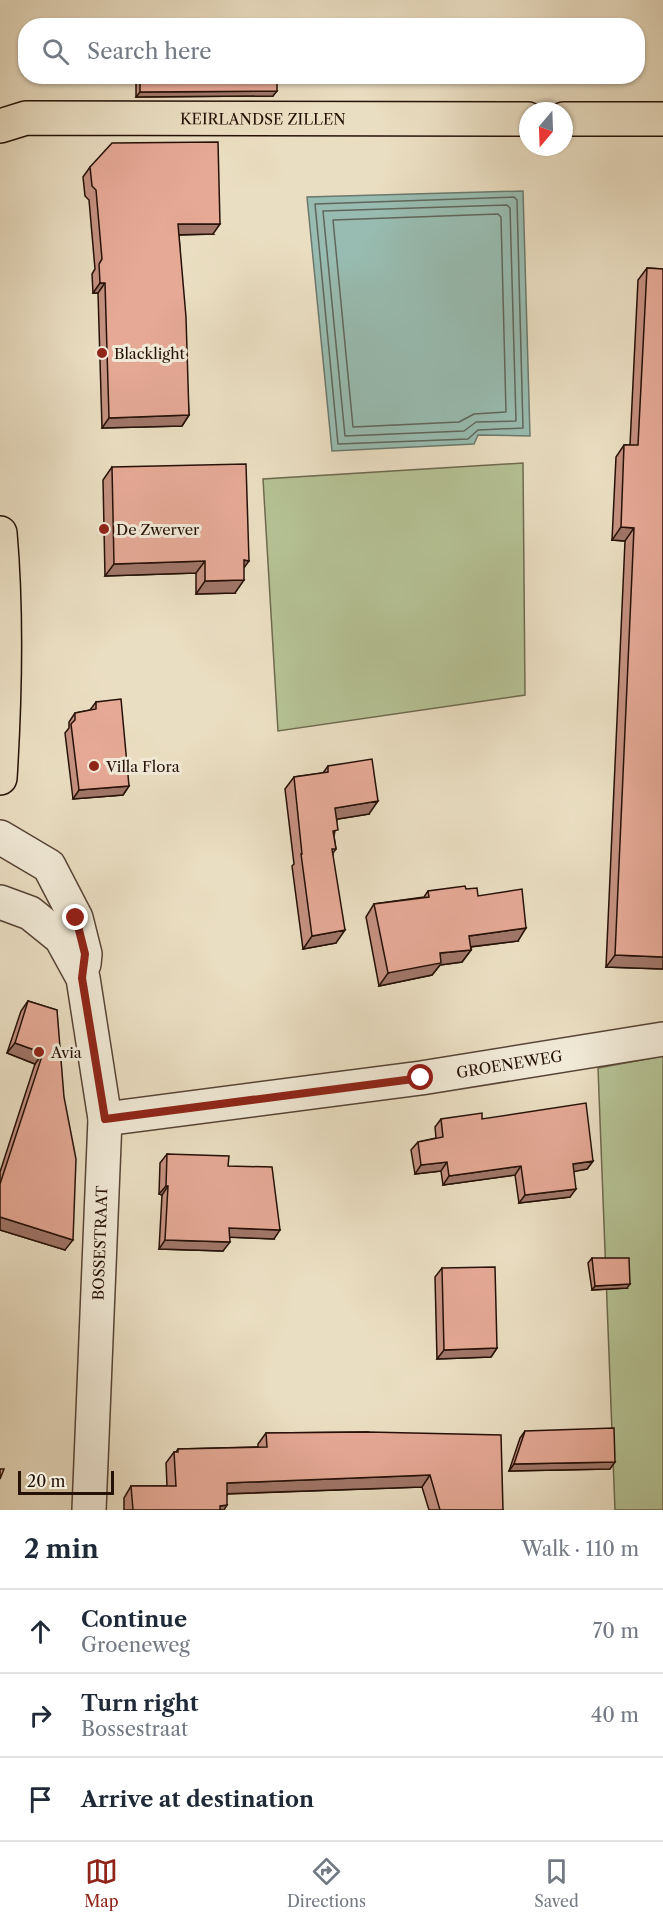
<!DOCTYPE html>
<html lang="en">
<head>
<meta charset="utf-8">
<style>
	:root { --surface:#fff; --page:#f2f2f3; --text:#1f2937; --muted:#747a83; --line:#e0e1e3; --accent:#8f2418 }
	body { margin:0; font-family:"Libre Caslon Text",serif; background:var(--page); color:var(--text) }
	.compass { position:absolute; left:519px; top:102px; width:54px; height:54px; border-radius:50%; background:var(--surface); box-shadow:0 2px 4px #0004; rotate:199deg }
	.scale { position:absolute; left:18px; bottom:15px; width:96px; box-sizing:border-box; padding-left:6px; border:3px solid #261107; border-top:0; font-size:16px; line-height:21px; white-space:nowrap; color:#261107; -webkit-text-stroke:4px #f1ead7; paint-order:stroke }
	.stop { position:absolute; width:18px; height:18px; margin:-14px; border:4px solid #8f2418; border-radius:50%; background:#fff }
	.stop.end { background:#8f2418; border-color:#fff; box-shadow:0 2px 6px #0008 }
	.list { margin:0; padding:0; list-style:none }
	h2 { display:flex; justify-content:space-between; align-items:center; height:78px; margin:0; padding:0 24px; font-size:26px }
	h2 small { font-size:20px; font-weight:400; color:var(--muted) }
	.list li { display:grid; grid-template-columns:39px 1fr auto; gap:18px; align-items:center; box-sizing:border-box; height:84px; padding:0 24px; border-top:2px solid var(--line) }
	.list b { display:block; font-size:22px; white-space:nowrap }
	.list p { margin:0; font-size:20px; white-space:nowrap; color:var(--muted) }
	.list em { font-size:20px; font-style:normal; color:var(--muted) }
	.icon { flex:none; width:33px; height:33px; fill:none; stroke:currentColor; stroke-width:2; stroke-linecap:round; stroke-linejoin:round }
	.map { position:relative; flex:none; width:663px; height:1510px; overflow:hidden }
	.search { position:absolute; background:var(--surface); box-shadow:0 2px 4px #0004; left:18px; right:18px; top:18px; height:66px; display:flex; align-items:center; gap:15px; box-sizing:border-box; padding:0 21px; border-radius:24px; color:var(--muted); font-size:22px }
	.sheet { height:330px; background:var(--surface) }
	nav { display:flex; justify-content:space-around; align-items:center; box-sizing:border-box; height:84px; border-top:2px solid var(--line); background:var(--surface); font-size:16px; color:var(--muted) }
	nav a { display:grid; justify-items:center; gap:3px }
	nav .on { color:var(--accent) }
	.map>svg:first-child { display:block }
</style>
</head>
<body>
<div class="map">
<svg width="663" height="1510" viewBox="0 0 663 1510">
	<rect width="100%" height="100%" fill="#eadec2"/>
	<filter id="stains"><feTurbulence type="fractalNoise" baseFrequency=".00333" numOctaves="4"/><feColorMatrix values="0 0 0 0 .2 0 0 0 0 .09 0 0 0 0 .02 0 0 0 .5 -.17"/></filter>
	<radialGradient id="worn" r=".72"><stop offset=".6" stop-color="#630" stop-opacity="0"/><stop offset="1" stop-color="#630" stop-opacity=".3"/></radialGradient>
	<path fill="#b5c295" stroke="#6e6a4e" stroke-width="1.5" d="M523 463 525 695 278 731 263 479Z
		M663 1056V1510H615L598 1068Z"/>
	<path fill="#98bcb1" stroke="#6a786d" stroke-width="1.5" d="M523 191 530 436 478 435 474 444 332 451 307 197Z"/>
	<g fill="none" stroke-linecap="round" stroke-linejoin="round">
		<path stroke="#5f665c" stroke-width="1.5" d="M514 197 517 200 523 428 478 430 468 439 338 444 315 204Z
			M507 205 510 208 516 421 476 422 464 431 345 436 323 211Z
			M498 214 501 217 506 412 474 414 459 422 353 427 333 220Z"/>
		<defs>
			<g id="street">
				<path d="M0 837 49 866 76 918 85 954 84 964"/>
				<path d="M0 902 30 913 61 938 83 978 105 1119 89 1510"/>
				<path id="s1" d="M105 1119 421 1078 663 1039"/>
			</g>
			<g id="primary">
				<path d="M564 119H663"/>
				<path id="s2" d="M0 126 26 118 528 119"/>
				<path d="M0 533C7 614 5 697 0 778"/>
			</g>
		</defs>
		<use href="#street" stroke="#574436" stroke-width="36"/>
		<use href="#primary" stroke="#261107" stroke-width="36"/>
		<use href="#street" stroke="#f1ead7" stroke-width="33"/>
		<use href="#primary" stroke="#eadec2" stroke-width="33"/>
	</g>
	<path fill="#c59181" stroke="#261107" stroke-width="1.5" d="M136 76H277L273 96 136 97Z
		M90 167 213 234 179 235 189 415 182 426 102 428 98 293H93L92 274 95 269 89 200 85 196 83 177Z
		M647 268 663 269V969L606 967 625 541 612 540 616 457 624 445H630L638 280Z
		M112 467 235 593 196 594V573L105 576 103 480Z
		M96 702 129 786 123 795 73 799 65 733 69 728V722L75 713 90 710Z
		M328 766 369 814 337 819 334 836 336 849 333 853 336 943 303 949 292 866 294 864 285 789 294 777 323 773Z
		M466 889 518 941 471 947V950L462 962 440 965 432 975 379 986 366 917 374 904 424 897 428 891Z
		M28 1001 57 1010 65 1250 0 1230V1172L35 1064 7 1053 21 1011Z
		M441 1119H482L593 1161 587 1169 574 1171 570 1197 519 1203 515 1175 443 1185 441 1171 415 1174 411 1150 418 1142 436 1138 435 1127Z
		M167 1154 228 1166 274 1239 230 1237 223 1251 159 1249 162 1195 159 1194 160 1163Z
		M592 1258 627 1288 592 1290 588 1263Z
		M442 1268 497 1348 491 1357 437 1359 435 1277Z
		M525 1431 610 1469 509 1471 520 1438Z
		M368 1432 503 1510H429L422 1487 227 1494 224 1510H124V1498L131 1486H167L166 1463 174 1452H176L178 1449 258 1447V1444L266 1433Z"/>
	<path fill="#a07669" stroke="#261107" stroke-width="1.5" d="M277 91 273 96 136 97 140 92Z
		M178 224H220L213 234 171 235Z
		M100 283H105L98 293H93Z
		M189 415 182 426 102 428 109 418Z
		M621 527 634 528 625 541 612 540Z
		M244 560 249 561 240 573Z
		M205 561 196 573 105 576 114 564Z
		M244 580 235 593 196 594 205 581Z
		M129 786 123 795 73 799 79 790Z
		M378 801 369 814 326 821 335 808Z
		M526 928 518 941 460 948 469 936Z
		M345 930 336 943 303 949 312 936Z
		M471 950 462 962 440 965 432 975 379 986 388 973 440 953Z
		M615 955 663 957V969L606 967Z
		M15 1043 43 1053 35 1064 7 1053Z
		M593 1161 587 1169 567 1173 573 1164Z
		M447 1162 441 1171 415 1174 421 1165Z
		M521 1166 515 1175 443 1185 449 1176Z
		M166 1186H168L162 1195 159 1194Z
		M576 1189 570 1197 519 1203 525 1195Z
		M0 1217 73 1240 65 1250 0 1230Z
		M229 1228 280 1230 274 1239 223 1237Z
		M165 1240 230 1242 223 1251 159 1249Z
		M630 1284 627 1288 592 1290 595 1286Z
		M497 1348 491 1357 437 1359 444 1350Z
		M615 1462 610 1469 509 1471 514 1464Z
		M430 1475 422 1487 219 1494 227 1483Z
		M227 1505 224 1510H217L220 1506Z"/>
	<path fill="#e5a996" stroke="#261107" stroke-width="1.5" d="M276 22V26H139V23Z
		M140 76H277V91L140 92Z
		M218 142 220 224H178L186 317 189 415 109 418 105 283H100L99 264 102 259 96 190 92 186 90 167 112 143Z
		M647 268 663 269V957L615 955 634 528 621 527 624 445H638Z
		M246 464 249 561 244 560V580L205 581V561L114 564 112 467Z
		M121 699 129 786 79 790 71 724 75 720V713L96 709V702Z
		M372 759 378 801 335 808 338 830 333 831 336 849H332L345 930 312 936 301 854H302L294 777 328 772V766Z
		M465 886 466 889 477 888 478 896 522 889 526 928 469 936 471 950 440 953 441 963 388 973 374 904 429 897 428 891Z
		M28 1001 57 1010 64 1097 76 1159 73 1240 0 1217V1184L43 1053 15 1043Z
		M586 1103 593 1161 573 1164 576 1189 525 1195 521 1166 449 1176 447 1162 421 1165 418 1142 443 1137 441 1119 482 1113V1119Z
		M167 1154 229 1156 228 1166 272 1167 280 1230 229 1228 230 1242 165 1240 168 1186H166Z
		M592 1258H629L630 1284 595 1286Z
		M495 1267 497 1348 444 1350 442 1268Z
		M614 1428 615 1462 514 1464 525 1431Z
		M368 1432 501 1435 503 1510H440L430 1475 227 1483V1505L220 1506V1510H133L131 1486H176L174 1452H178V1449L267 1447 266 1433Z
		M0 1469H4L0 1479Z"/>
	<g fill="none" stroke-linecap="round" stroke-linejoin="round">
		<path stroke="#8f2418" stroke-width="8" d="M76 918 85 954 82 978 105 1119 421 1078"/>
	</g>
	<g fill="#8f2418" stroke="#f1ead7" stroke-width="2">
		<circle cx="102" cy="353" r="6"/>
		<circle cx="104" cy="529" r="6"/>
		<circle cx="94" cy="766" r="6"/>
		<circle cx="39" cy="1052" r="6"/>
	</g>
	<g text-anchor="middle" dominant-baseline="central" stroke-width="6" stroke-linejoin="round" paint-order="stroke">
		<g font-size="15" fill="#261107" stroke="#f1ead7">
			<text stroke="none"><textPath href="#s2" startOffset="264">KEIRLANDSE ZILLEN</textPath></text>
			<text stroke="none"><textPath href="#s1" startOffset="408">GROENEWEG</textPath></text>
			<text transform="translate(100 1243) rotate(-88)">BOSSESTRAAT</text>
		</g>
		<g font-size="15" fill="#261107" stroke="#f1ead7" text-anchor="start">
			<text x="114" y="353">Blacklight</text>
			<text x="116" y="529">De Zwerver</text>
			<text x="106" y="766">Villa Flora</text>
			<text x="51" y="1052">Avia</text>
		</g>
	</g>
	<rect width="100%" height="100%" filter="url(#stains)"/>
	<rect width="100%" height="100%" fill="url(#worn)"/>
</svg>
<svg class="compass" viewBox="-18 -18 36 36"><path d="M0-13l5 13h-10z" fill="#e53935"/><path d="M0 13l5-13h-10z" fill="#747a83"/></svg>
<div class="scale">20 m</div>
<div class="stop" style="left:421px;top:1078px"></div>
<div class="stop end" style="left:76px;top:918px"></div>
<div class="search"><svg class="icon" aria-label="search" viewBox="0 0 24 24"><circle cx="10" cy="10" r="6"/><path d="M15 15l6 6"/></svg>Search here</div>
</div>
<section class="sheet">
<h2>2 min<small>Walk · 110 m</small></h2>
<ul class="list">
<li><svg class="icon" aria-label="ahead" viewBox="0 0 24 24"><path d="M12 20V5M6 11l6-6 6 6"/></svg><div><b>Continue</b><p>Groeneweg</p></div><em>70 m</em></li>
<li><svg class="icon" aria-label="right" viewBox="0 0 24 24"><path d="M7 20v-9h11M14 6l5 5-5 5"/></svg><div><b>Turn right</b><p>Bossestraat</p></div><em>40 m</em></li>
<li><svg class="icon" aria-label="arrive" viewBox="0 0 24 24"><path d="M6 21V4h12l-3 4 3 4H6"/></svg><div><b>Arrive at destination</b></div></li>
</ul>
</section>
<nav>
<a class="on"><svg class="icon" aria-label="map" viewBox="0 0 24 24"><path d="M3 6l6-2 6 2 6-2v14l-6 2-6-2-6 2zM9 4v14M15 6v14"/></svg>Map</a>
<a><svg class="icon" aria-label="directions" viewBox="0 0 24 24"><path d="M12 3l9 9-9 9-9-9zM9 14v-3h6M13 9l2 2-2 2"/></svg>Directions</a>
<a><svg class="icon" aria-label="saved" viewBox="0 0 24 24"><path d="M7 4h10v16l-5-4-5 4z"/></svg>Saved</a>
</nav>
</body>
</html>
